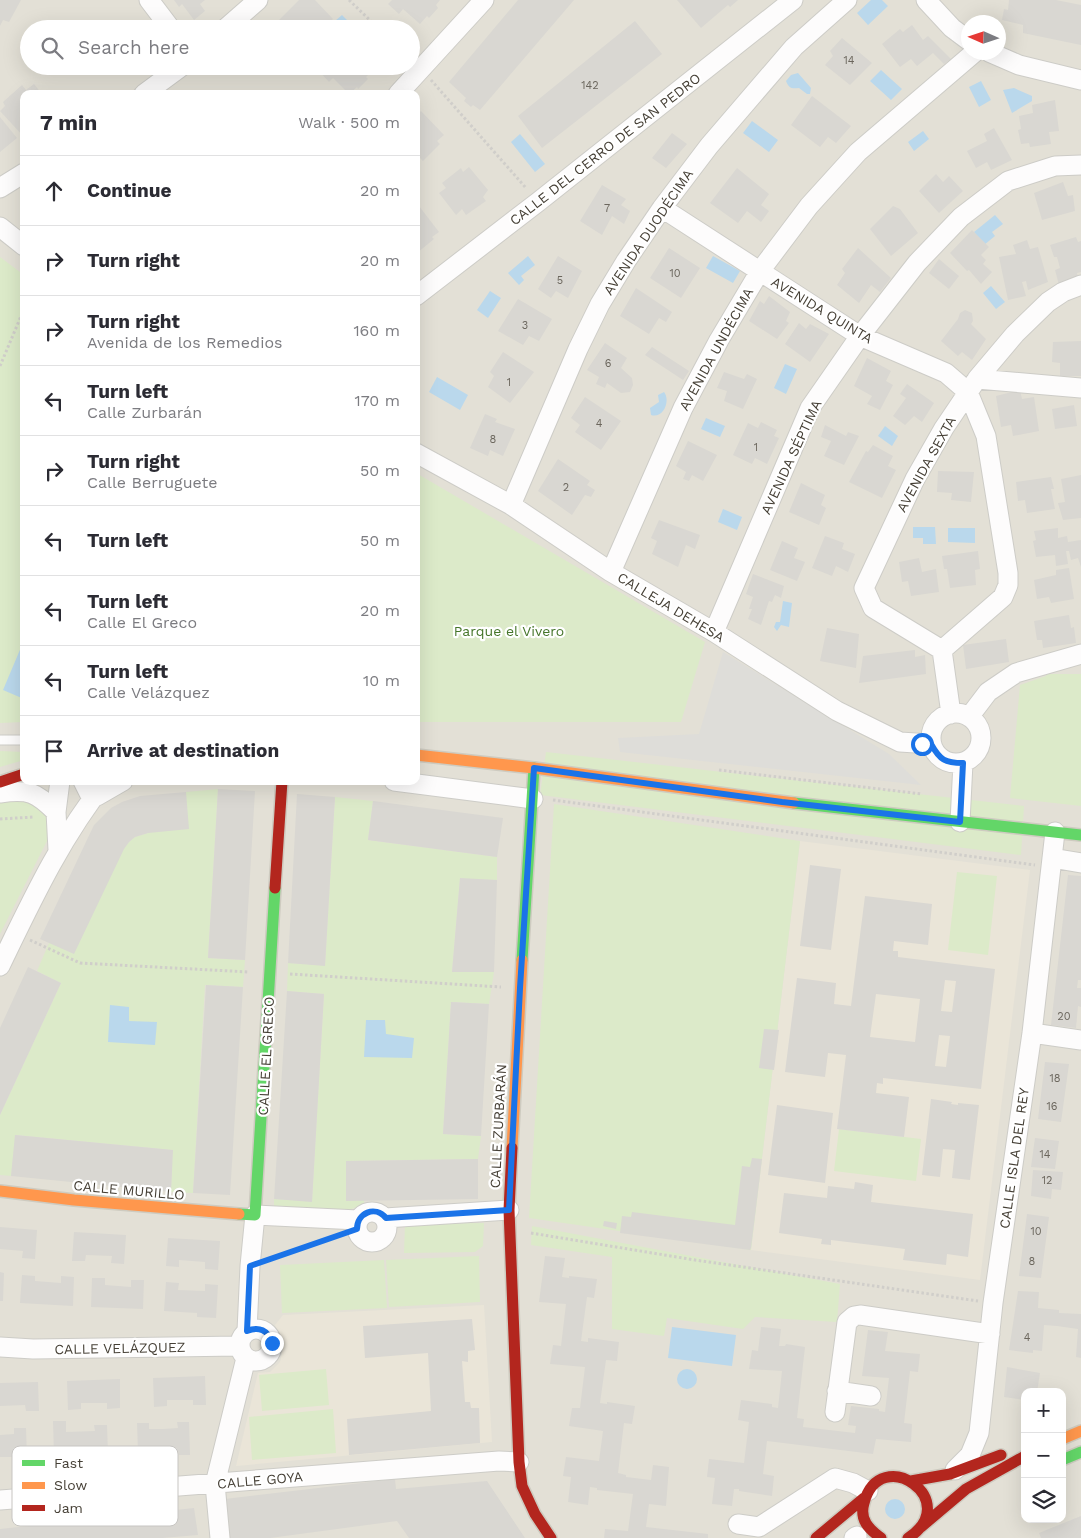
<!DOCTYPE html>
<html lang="en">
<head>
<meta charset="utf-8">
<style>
	:root { --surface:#fff; --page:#f7f7f7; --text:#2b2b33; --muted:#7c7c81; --line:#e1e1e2 }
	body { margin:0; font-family:"Work Sans",sans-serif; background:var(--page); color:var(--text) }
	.controls { position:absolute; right:15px; bottom:15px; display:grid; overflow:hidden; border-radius:10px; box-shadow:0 5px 20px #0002 }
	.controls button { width:45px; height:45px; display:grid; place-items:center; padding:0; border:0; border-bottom:1px solid var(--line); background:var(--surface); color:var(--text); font:25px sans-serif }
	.compass { position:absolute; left:961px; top:15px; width:45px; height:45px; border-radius:50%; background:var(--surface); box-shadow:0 5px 20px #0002; rotate:273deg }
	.stop { position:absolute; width:15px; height:15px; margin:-11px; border:4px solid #1a73e8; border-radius:50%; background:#fff }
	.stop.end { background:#1a73e8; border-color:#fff; box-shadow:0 1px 5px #0008 }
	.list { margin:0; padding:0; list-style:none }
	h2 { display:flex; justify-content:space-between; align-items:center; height:65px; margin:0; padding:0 20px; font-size:21px }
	h2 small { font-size:16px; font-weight:400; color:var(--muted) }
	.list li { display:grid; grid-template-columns:32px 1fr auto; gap:15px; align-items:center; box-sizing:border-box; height:70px; padding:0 20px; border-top:1px solid var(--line) }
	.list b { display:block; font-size:19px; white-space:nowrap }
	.list p { margin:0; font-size:16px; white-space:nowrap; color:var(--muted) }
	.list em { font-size:16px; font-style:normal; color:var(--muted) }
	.icon { flex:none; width:28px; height:28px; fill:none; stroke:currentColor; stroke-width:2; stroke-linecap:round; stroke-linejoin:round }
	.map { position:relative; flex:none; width:1081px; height:1538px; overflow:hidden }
	.search { position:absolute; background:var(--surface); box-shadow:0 5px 20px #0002; left:20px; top:20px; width:400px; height:55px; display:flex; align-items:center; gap:12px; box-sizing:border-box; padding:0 18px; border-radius:28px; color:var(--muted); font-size:19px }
	.panel { position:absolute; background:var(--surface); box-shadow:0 5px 20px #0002; left:20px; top:90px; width:400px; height:695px; border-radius:10px }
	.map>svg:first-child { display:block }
</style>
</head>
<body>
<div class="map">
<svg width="1081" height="1538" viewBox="0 0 1081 1538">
	<rect width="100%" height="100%" fill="#efeee9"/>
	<path fill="#e3e0d6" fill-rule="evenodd" d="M0 0H1081V1538H0ZM968 22H998V52H968ZM29 29H411V66H29ZM24 94H416V781H24ZM1025 1392H1062V1519H1025Z"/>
	<path fill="#eae5d8" d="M800 841 1030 870 980 1280 751 1250Z
		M484 1305 492 1442 236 1466 258 1373 270 1372 280 1362 284 1345 275 1325 283 1315Z"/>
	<path fill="#dceac9" d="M0 257 24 275V722L0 723Z
		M416 473 705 642 681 722H416Z
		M1047 674H1081V806L1010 798 1020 685 1046 676Z
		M0 751 24 752V760L0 767Z
		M546 752 1024 806 1021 855 540 795Z
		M218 789 208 958 245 960 243 987 205 985 193 1193 171 1192 172 1150 16 1135 11 1176 0 1175V1115L61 983 37 971 49 943 129 842 135 837 148 833 186 792Z
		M335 797 373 801 368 840 497 857V880L460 879 452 972H494L489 1004 451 1002 443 1134 481 1136 478 1159 346 1161V1200H364V1205L345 1211 274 1209V1199L312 1201 324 994 287 991 288 963 325 965Z
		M11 798H27L49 817 51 833 0 934V803Z
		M554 804 800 841 751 1250 529 1218Z
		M957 872 997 876 988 955 948 950Z
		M839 1129 921 1139 916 1181 834 1171Z
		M484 1223 483 1246 475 1252 404 1253 405 1224Z
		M532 1226 840 1284 837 1322 755 1317 743 1329 667 1318 664 1336 612 1329V1257L531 1245Z
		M479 1256 480 1302 389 1307 386 1260Z
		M384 1260 387 1308 282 1313 280 1265Z
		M326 1369 329 1405 262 1411 259 1375Z
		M333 1409 336 1453 252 1460 249 1417Z"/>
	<path fill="#deddd9" d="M723 652 889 754 921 785 620 752 618 738 699 734Z"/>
	<path fill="#bad8ec" d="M871 0H882L888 6 868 25 857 13Z
		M342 15 349 22 342 29H330L328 27Z
		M881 70 902 89 891 100 870 81Z
		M798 73 811 88 810 94H807L799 88C791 89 789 88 786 81L791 75Z
		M981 81 991 100 979 107 969 87Z
		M1014 88 1032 96V101L1012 113 1003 90Z
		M752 121 778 140 769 152 743 133Z
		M923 131 929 139 914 151 908 142Z
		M520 134 545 164 535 172 511 142Z
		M995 215 1003 224 992 232 995 236 984 245 974 232Z
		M528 256 535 265 521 276 524 280 519 285 508 273Z
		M713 256 740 271 733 283 706 268Z
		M991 286 1005 302 996 309 983 293Z
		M490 291 501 298 488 318 477 310Z
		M785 364 797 369 786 394 774 388Z
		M437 377 468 395 460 410 429 392Z
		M664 392C671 401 663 419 651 415L650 408 659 402 658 395Z
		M706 418 725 426 720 437 701 429Z
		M885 426 898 436 892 446 878 436Z
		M723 509 742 517 737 530 718 522Z
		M913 527H935L936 544H923V538H913Z
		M948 528H975V543L948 542Z
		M783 601 792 603 789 627 781 625 777 631 774 627 776 622H780Z
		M22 645 24 646V699L3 690Z
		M110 1005 129 1007V1021L157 1022 155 1045 108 1042Z
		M366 1020H385L386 1034 414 1038 412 1058 364 1057Z
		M672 1327 736 1335 732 1366 668 1358Z
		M677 1379a10 10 0 1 1 20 0a10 10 0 1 1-20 0Z
		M885 1509a10 10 0 1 1 20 0a10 10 0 1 1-20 0Z"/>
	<path fill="#d9d7d2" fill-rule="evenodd" d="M0 0H21L9 22 3 20 0 26Z
		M174 0H205L200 4 205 11 194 20 182 4 179 7Z
		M299 0H315L333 19 323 29H273L272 27Z
		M392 0H440L436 5 438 8 429 18 427 16 420 24 403 9 399 14 388 4Z
		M518 0H574L480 110 473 105 471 107 464 101 466 98 449 82Z
		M677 0H738L730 7 728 5 701 28Z
		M1009 0H1056L1081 5V45L1023 33V25L1002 20 1004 9 1008 10Z
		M635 21 662 54 542 148 518 116Z
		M912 25 923 40 928 36 951 59 944 64 933 53 917 66 911 59 900 67 882 44 900 29 903 32Z
		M842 38 872 63 850 85 825 65 833 56 830 51Z
		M325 66H377L366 77 368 79 358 89 357 87 349 94 333 78 329 82 319 71Z
		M34 84 42 94H24L23 136 0 111 5 106 3 102 22 85 26 90Z
		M812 96 851 126 836 143 828 137 820 147 791 125Z
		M1055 100 1059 131 1049 132 1051 144 1030 147 1029 143 1021 144 1018 130 1021 129 1019 116 1033 113 1032 105Z
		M421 111 444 135 437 141 440 144 423 161 420 158 416 161V116Z
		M0 117 17 138 0 152Z
		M994 128 1012 160 991 170 987 162 976 168 967 151 987 141 984 134Z
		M672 133 687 144 666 168 652 158Z
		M469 167 488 190 483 197 486 201 466 215 462 209 456 215 439 193 446 188 442 183 461 168 463 172Z
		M737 168 769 194 761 205 769 211 761 222 747 211 738 223 710 203Z
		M936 174 943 182 949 176 963 191 939 213 919 191Z
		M1063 182 1068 196 1073 195 1075 211 1042 220 1034 193Z
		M602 185 626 199 621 205 630 211 624 224 612 216 602 235 580 221Z
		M419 206 439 232 432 237 434 239 417 253 416 208Z
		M893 206 900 209 918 233 891 256 870 229Z
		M972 230 989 247 981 255 986 260 983 264 992 272 981 284 969 270 967 271 950 253Z
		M1076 237 1078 242 1081 241V272L1077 273 1078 278 1059 285 1055 270 1060 268 1057 257H1054L1050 245Z
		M1027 240 1030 249 1038 247 1048 282 1028 290 1026 281 1022 282 1026 296 1008 300 999 257 1016 254 1013 245Z
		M669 248 700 268 681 298 650 278Z
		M858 248 891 278 880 292 871 285 859 303 837 285 845 273 842 269Z
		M558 256 582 271 568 298 556 291 551 298 538 289Z
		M939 259 959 276 949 289 929 273Z
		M636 288 672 312 666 322 659 318 649 334 620 316Z
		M769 296 790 312 786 321 789 323 777 339 749 321 760 301 764 304Z
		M518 299 552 319 539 341 529 336 523 345 498 331Z
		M965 310 972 313 973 321 971 324 986 339 972 360 962 352 958 356 941 341 958 319 960 313Z
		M799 323 806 329 810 324 829 334 810 362 785 344Z
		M1081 341V376H1060V363L1052 362 1053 342Z
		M605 343 627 358 621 368 632 378 633 385 630 392 621 393 607 383 605 388 596 384 599 377 587 370Z
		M652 347 689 371 683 380 645 355Z
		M503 352 534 372 510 403 488 387 494 376 490 372Z
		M867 358 891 371 886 381 893 385 880 410 867 404 872 396 854 386Z
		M724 372 744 379 747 374 757 379 743 409 724 401 727 391 717 388Z
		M907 384 934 403 922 422 914 416 905 425 893 416 906 398 900 394Z
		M1020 390 1022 399 1034 397 1039 431 1013 436 1011 425 1001 427 996 396Z
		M585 397 621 421 601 450 575 432 580 425 571 418Z
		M1074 405 1077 426 1055 429 1052 409Z
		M485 414 497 419 495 422 515 429 503 456 490 450 488 456 470 448Z
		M761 422 777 430 774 436 779 438 767 464 755 458 752 464 733 455 748 423 758 428Z
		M825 425 846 436 848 432 859 436 844 465 824 456 831 441 821 437Z
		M688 441 717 455 703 481 692 475 689 481 683 479 686 472 676 466Z
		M873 445 893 456 888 466 896 470 882 498 849 482 866 451 868 452Z
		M558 459 590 481 587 485 595 490 591 497 585 495 572 515 538 491Z
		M938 471 974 472 971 502 951 500 952 493 937 492Z
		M1081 475V518L1063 520 1058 503 1065 502 1061 479Z
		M1051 477 1054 489H1051L1055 509 1027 513 1025 500 1018 501 1016 482Z
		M801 483 825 495 821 505 826 508 819 525 789 512Z
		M659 520 700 535 695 549 686 545 678 567 652 554 657 541 651 538Z
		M1058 528V538L1067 536 1068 542 1081 540V567L1078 558 1071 560 1069 551H1066L1068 564 1056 566 1055 555 1036 557 1033 541 1036 540 1034 531Z
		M825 536 844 543 842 549 855 554 848 572 836 566 832 576 812 568Z
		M782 541 798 548 794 558 805 562 797 581 770 570Z
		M978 551 980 569 975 570 976 585 950 588 947 569H944L942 556Z
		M919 558 922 572 936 569 939 592 911 596 908 581 902 582 899 562Z
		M1069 568 1074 599 1051 603 1049 597 1037 599 1034 580 1056 575V570Z
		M753 574 784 586 781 598 775 595 772 602 769 601 761 625 748 619 752 609H749L753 597 746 594Z
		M1069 615 1071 628 1074 627 1076 643 1043 648 1042 640H1037L1034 621Z
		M827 628 859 634 856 668 820 661Z
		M1006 639 1009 662 966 669 963 645Z
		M915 650V657L925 655 926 674 859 683 863 656Z
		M218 789 255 791 245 960 208 958Z
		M186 792 189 829 148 833 135 837 129 842 124 849 74 954 40 939 94 825 111 808 122 802 140 796Z
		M297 794 335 797 325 966 288 963Z
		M373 801 503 818 497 857 368 840Z
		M810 865 841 869 831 950 800 946Z
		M1068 875 1081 876V980H1078L1077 988H1081V1007L1078 1006 1076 1028 1051 1025Z
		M460 878 497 880 494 972H452Z
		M865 896 932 904 928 945 894 941 893 951H898V957L995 969 981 1089 883 1078V1084L877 1083 876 1093 909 1097 904 1137 837 1129 846 1055 828 1053 825 1077 785 1072 797 978 836 983 834 1004 851 1006ZM945 980 956 981 952 1012 941 1011ZM876 994 920 999 915 1042 870 1037ZM939 1035 950 1036 946 1067 935 1066Z
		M28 967 61 983 0 1115V1028Z
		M206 985 243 987 230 1195 193 1193Z
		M287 991 324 994 312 1202 274 1199Z
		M451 1002 489 1004 481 1136 443 1134Z
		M764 1029 779 1030 774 1070 759 1068Z
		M1045 1062 1069 1064 1061 1122 1038 1119Z
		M931 1099 952 1102 951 1104 958 1105V1103L979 1105 970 1180 952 1178 955 1150 943 1149 940 1177 922 1175Z
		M777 1105 833 1113 825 1183 768 1175Z
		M15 1135 173 1150 171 1192 11 1176Z
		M1035 1138 1059 1141 1055 1169 1031 1167Z
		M752 1158 762 1159 751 1248 750 1250 620 1233 622 1216 631 1217 632 1212 735 1225 742 1166 750 1167Z
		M478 1159V1199L346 1201V1161Z
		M1033 1170 1063 1172 1061 1190 1052 1189 1051 1199 1031 1196Z
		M855 1182 873 1185 871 1202 973 1214 968 1257 947 1254 946 1265 903 1260 905 1249 831 1240V1245L821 1244 822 1239 779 1233 784 1193 827 1198 828 1186 854 1189Z
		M1027 1214 1049 1217 1041 1278 1019 1276Z
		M604 1221 617 1223 616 1229 603 1226Z
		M0 1227 37 1230 35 1259 22 1258 23 1251 0 1249Z
		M74 1232 126 1235 124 1264 111 1263 112 1256 86 1255 85 1261H72Z
		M168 1238 220 1241 218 1270 205 1269V1262L179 1260V1267L166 1266Z
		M545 1256 565 1258 562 1277 569 1278V1276L597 1279 594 1298 587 1297 581 1341 588 1342V1338L619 1342 617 1361 606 1360 600 1403 607 1404V1402L635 1406 632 1424 624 1423 618 1473 626 1475V1477L651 1480 653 1465 669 1467 666 1506 649 1504 646 1527 708 1534V1538H604L605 1529 628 1531 633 1494 597 1490V1488L590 1487 588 1505 568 1502 571 1477 563 1476 566 1457 599 1461 603 1431 569 1426 572 1408H580L585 1367 550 1364 553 1345 561 1346 566 1304 539 1302Z
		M0 1272 4 1273 3 1301H0Z
		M22 1275 35 1276V1281L61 1283V1276L74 1277 73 1306 20 1303Z
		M92 1278H105V1285L131 1287V1280H144L143 1309 91 1307Z
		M166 1282 179 1283 178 1290 205 1291V1284L218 1285 216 1318 197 1317V1313L164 1311Z
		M1018 1291 1039 1292 1038 1308 1059 1310V1313L1081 1314V1358L1076 1357 1078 1329 1057 1326 1044 1325 1042 1351 1033 1350V1353L1009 1350Z
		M472 1319 475 1350 468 1351V1362L462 1361 465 1402H470L471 1408H479L480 1443 349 1455 347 1419 431 1411 428 1353 365 1358 363 1326Z
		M761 1327 781 1329 779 1346H785L786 1344 805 1347 797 1418 804 1419 803 1427 855 1433 856 1426 848 1425 851 1406 879 1409V1411L885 1412 889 1378 862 1376 868 1330 888 1332 885 1351 920 1354 918 1372 910 1371 904 1423 912 1424 911 1442 876 1439 873 1454 767 1441 763 1474 774 1476 772 1496 739 1491V1489H734L732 1506 712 1504 715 1478 707 1477 709 1459 744 1463 749 1422 738 1420 741 1400 772 1404V1407L778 1408 782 1371 749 1369 752 1350 758 1351Z
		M1007 1367 1040 1373 1037 1392H1025V1400L1004 1397Z
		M205 1376 206 1405H193V1400H167V1406L154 1407 153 1378Z
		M120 1379V1408L107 1409V1403H81V1409L68 1410 67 1381Z
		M38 1382 39 1411H26L25 1405 0 1406V1383Z
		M53 1421H66V1432L95 1431 94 1425H107L108 1454 54 1455Z
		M177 1422H189L190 1455H179L178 1451 138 1452 137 1423H149V1429H163L178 1428Z
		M14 1428H26L27 1457H0V1435L14 1434Z
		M395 1479 396 1489 487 1481 525 1538H409L397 1521 270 1538H227L225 1499Z
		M194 1508 198 1535 162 1538H0V1529Z
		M1081 1516V1538H1041L1039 1533Z"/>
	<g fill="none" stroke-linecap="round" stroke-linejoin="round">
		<defs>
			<path id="lane" d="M0 740H24"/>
			<path id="street" d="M149 0 171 29
				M926 0 952 28 968 40
				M225 29 258 0
				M989 52 1019 65 1081 80
				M144 94 182 66
				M398 94 484 0
				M0 188 24 173
				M662 208 860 336 946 373 968 392 986 436 1008 573V585L1003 597 942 650
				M0 227 24 246
				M416 296 538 202 793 0
				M977 379 1081 388
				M416 453 511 505 611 572 714 632 837 711 900 742 931 744
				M511 505 578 349 600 304 626 261 662 208 709 146 794 47 847 0
				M611 572 683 408 719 340 760 271 809 206 858 152 975 52
				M714 632 810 408 860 336 917 263 961 217 1008 181 1055 166 1081 165
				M942 650 873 608 864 588 915 479 944 428 977 379 1015 334 1048 302 1063 292 1081 285
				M942 650 951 714
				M931 738a25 25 0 1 1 50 0a25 25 0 1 1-50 0Z
				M969 717 988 692 1016 673 1081 654
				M83 781 92 799
				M394 781 533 799
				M0 793C29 789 36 792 56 812
				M97 796 123 781
				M960 822 963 763
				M58 850 56 812 60 781
				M1052 858 1081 863
				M0 966C31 902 61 837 106 781
				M1032 1033 1081 1040
				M357 1227a15 15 0 1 1 30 0a15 15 0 1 1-30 0Z
				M385 1218 509 1210
				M240 1345a16 16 0 1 1 32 0a16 16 0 1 1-32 0Z
				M247 1331 250 1266 255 1215 358 1220
				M0 1347 33 1349 239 1346
				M837 1391 871 1396
				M835 1412 847 1322 854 1316 860 1315 990 1334
				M955 1470 970 1455 979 1433 993 1303 1032 1033 1055 832
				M0 1500 499 1461 519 1462
				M738 1524 759 1527 835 1478 853 1483 868 1491
				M220 1538 215 1484 246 1358
				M854 1538 857 1536"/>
			<path id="fast" d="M794 803 1081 835
				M522 960 534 768
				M239 1214 255 1215 275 888
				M1062 1460 1081 1452"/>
			<path id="slow" d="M416 755 534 768 794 803
				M512 1148 522 960
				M0 1191 74 1200 239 1214
				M1062 1439 1081 1431"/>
			<path id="jam" d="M0 782 24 774
				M275 888 282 781
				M512 1148 509 1210 519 1462 522 1486 535 1514 551 1538
				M911 1481 950 1474 1001 1455
				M921 1527 966 1489 1025 1456
				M816 1538 864 1498
				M881 1538C869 1529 859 1520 864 1503 880 1442 965 1501 908 1538"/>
		</defs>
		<use href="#lane" stroke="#cdccc7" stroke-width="11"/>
		<use href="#street" stroke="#cdccc7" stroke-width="21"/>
		<use href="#fast" stroke="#cecbc0" stroke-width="14"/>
		<use href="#slow" stroke="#cecbc0" stroke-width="14"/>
		<use href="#jam" stroke="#cecbc0" stroke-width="14"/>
		<path stroke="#d0ceca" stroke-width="3" stroke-dasharray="2.5 2.5" stroke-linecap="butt" d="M349 0 379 29
			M431 80 526 188
			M0 366 24 309
			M719 770 922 794
			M553 800 1035 865
			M0 819 34 817
			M30 940 80 963 249 972
			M290 974 501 987
			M531 1233 695 1260 978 1301
			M267 1260 334 1237"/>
		<use href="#lane" stroke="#fdfcfc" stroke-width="9"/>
		<use href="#street" stroke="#fdfcfc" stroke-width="19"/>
		<use href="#fast" stroke="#63d668" stroke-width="11"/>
		<use href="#slow" stroke="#ff974d" stroke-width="11"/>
		<use href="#jam" stroke="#b3261e" stroke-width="11"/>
	</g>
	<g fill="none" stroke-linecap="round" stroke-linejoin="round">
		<path stroke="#1a73e8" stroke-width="6" d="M272 1343C268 1330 259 1326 247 1331L250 1266 357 1229C357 1213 375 1205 386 1218L509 1210 520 988 534 768 782 802 960 822 963 763C945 763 940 760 931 744H922"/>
	</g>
	<g text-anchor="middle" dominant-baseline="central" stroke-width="4.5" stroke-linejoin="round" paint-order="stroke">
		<g font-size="11" fill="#6b665d">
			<text x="849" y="60">14</text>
			<text x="590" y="85">142</text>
			<text x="607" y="208">7</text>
			<text x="675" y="273">10</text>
			<text x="560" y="280">5</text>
			<text x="525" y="325">3</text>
			<text x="608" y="363">6</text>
			<text x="509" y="382">1</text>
			<text x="599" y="423">4</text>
			<text x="493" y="439">8</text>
			<text x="756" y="447">1</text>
			<text x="566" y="487">2</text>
			<text x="1064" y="1016">20</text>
			<text x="1055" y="1078">18</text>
			<text x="1052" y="1106">16</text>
			<text x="1045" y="1154">14</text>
			<text x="1047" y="1180">12</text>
			<text x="1036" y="1231">10</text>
			<text x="1032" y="1261">8</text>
			<text x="1027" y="1337">4</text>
		</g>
		<g font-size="14" fill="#453f35" stroke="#fff">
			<text transform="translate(605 149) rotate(-38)">CALLE DEL CERRO DE SAN PEDRO</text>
			<text transform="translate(648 232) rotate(-56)">AVENIDA DUODÉCIMA</text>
			<text transform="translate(822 310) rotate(31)">AVENIDA QUINTA</text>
			<text transform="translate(716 349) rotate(-61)">AVENIDA UNDÉCIMA</text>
			<text transform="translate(791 457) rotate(-65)">AVENIDA SÉPTIMA</text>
			<text transform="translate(926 464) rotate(-61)">AVENIDA SEXTA</text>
			<text transform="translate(671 607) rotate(31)">CALLEJA DEHESA</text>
			<text transform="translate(266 1056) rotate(-87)">CALLE EL GRECO</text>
			<text transform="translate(498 1126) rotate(-87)">CALLE ZURBARÁN</text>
			<text transform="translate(1014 1158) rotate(-82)">CALLE ISLA DEL REY</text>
			<text transform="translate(129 1190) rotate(5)">CALLE MURILLO</text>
			<text transform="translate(120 1348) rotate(-1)">CALLE VELÁZQUEZ</text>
			<text transform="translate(260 1480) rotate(-5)">CALLE GOYA</text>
		</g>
		<g font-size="14" fill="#45752a" stroke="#fff">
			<text x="509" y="631">Parque el Vivero</text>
		</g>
	</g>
	<rect x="12" y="1446" width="166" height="80" rx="8" fill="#fff" stroke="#c7c5c2" stroke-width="1"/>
	<rect x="22" y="1460" width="23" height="6" fill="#63d668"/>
	<rect x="22" y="1482" width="23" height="7" fill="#ff974d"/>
	<rect x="22" y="1505" width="23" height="6" fill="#b3261e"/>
	<g font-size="14" fill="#453f35">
		<text x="54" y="1468">Fast</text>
		<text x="54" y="1490">Slow</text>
		<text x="54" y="1513">Jam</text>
	</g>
</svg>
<div class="controls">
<button>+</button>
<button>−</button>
<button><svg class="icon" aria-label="layers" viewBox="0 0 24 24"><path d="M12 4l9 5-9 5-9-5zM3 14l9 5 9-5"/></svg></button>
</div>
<svg class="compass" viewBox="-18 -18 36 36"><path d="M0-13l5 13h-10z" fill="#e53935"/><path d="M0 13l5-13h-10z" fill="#7c7c81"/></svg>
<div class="stop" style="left:922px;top:744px"></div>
<div class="stop end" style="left:272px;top:1343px"></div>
<div class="search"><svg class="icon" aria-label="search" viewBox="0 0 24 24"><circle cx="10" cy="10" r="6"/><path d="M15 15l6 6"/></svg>Search here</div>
<section class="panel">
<h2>7 min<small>Walk · 500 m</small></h2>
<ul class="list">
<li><svg class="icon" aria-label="ahead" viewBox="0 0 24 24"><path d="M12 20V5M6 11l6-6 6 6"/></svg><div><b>Continue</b></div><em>20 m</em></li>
<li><svg class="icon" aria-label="right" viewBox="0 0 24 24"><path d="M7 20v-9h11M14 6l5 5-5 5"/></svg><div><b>Turn right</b></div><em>20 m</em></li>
<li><svg class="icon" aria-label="right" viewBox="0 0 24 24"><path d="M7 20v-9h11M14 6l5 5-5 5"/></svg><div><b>Turn right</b><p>Avenida de los Remedios</p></div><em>160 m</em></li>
<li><svg class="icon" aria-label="left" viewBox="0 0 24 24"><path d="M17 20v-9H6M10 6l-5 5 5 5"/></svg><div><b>Turn left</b><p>Calle Zurbarán</p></div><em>170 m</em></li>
<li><svg class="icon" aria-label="right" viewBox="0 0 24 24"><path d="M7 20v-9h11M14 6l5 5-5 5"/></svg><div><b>Turn right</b><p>Calle Berruguete</p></div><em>50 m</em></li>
<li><svg class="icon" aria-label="left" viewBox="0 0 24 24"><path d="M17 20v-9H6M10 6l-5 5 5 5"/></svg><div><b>Turn left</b></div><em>50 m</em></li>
<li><svg class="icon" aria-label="left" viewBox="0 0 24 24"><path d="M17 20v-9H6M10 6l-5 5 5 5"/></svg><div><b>Turn left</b><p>Calle El Greco</p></div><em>20 m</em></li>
<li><svg class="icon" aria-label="left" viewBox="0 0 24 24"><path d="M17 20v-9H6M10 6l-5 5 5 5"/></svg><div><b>Turn left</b><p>Calle Velázquez</p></div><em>10 m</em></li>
<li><svg class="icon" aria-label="arrive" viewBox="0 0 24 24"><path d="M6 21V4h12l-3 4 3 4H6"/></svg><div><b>Arrive at destination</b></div></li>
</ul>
</section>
</div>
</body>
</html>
